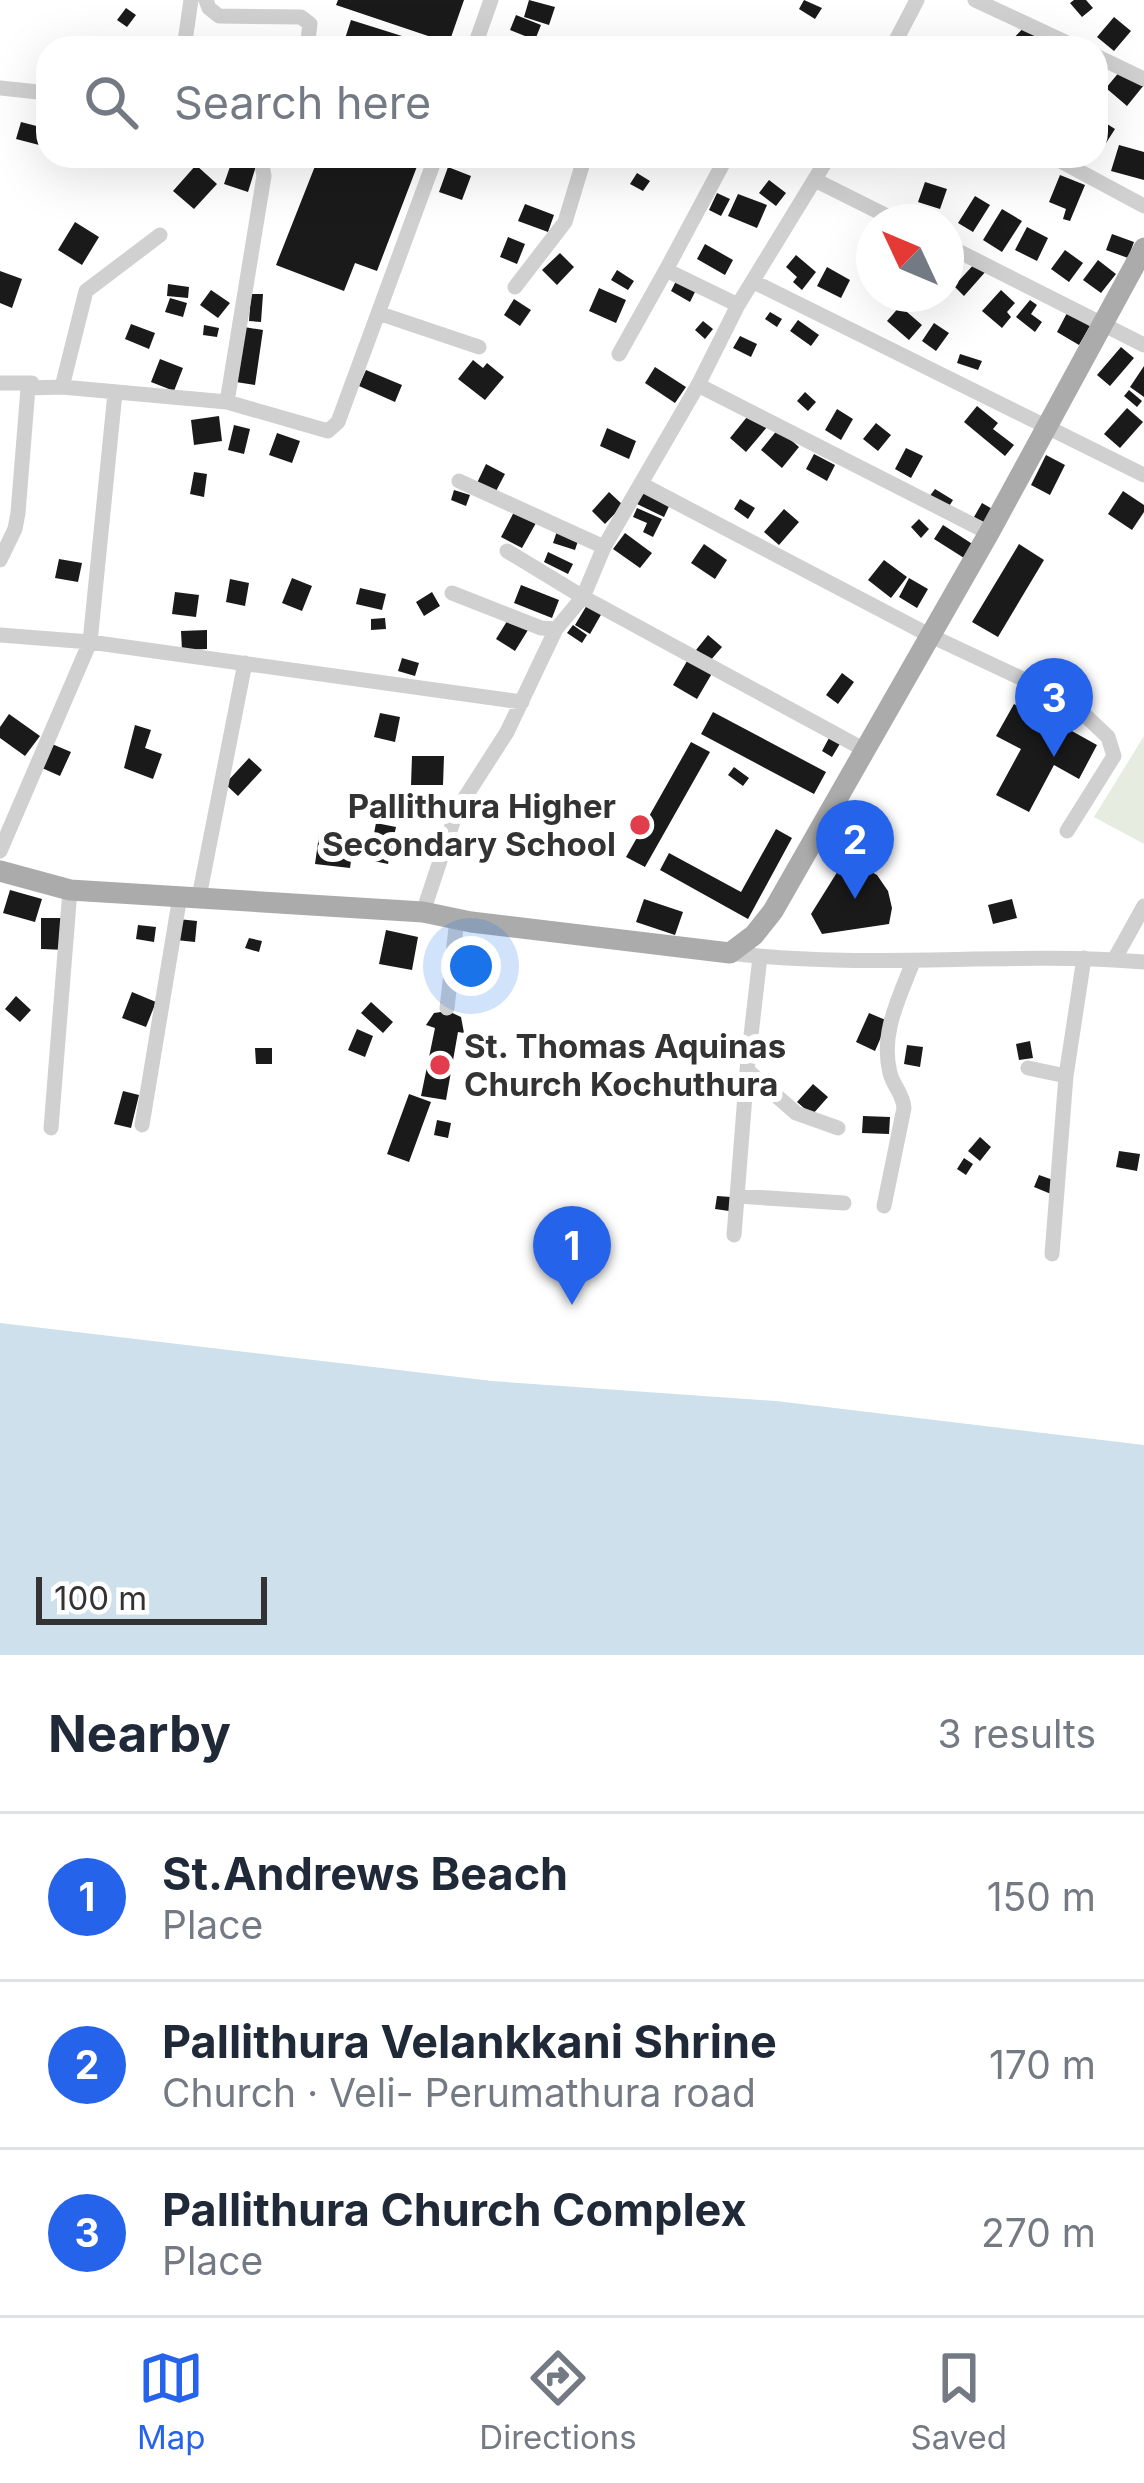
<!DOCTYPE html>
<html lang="en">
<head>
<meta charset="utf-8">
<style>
	:root { --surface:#fff; --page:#f2f2f3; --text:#1f2937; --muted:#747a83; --line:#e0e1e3; --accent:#2563eb }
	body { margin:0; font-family:Inter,sans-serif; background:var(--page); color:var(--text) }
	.compass { position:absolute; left:856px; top:204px; width:108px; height:108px; border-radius:50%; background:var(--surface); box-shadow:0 12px 48px #0002; rotate:314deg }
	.scale { position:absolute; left:36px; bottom:30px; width:231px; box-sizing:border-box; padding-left:12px; border:6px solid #333; border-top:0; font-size:33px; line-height:42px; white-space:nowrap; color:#333; -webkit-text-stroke:9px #fff; paint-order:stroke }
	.you { position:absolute; left:471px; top:966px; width:42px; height:42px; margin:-30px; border:9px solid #fff; border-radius:50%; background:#1a73e8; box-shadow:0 0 0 18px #1a73e833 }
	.badge { display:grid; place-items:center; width:78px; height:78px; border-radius:50%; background:var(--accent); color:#fff; font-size:39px; font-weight:700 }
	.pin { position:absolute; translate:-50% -99px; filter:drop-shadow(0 3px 6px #0008) }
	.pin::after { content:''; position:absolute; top:63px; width:42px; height:36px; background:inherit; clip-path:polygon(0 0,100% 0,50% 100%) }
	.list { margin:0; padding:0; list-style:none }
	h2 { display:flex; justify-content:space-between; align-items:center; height:156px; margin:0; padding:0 48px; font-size:51px }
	h2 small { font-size:39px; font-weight:400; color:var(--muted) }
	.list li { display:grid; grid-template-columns:78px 1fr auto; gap:36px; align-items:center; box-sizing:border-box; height:168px; padding:0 48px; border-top:3px solid var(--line) }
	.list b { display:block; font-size:45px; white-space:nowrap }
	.list p { margin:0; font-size:39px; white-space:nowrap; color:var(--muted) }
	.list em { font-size:39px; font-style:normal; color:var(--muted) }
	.icon { flex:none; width:66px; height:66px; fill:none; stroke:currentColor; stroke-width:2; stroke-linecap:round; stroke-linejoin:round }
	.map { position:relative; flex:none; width:1144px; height:1655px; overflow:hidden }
	.search { position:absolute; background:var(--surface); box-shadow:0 12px 48px #0002; left:36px; right:36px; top:36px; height:132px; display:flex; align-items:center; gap:30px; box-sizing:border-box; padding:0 42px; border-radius:36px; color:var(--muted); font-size:45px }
	.sheet { height:660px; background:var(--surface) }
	nav { display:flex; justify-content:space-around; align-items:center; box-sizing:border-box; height:168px; border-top:3px solid var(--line); background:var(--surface); font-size:33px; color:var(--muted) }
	nav a { display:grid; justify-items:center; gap:6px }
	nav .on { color:var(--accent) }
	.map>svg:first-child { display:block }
</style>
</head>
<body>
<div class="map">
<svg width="1144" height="1655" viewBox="0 0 1144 1655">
	<rect width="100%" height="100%" fill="#fff"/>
	<path fill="#e6ecdf" d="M1144 736V844L1094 817Z"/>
	<path fill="#cde0eb" d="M0 1323 492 1381 776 1401 1144 1445V1655H0Z"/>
	<path fill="#1a1a1a" d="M338 0H464L449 43 336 5Z
		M529 0 555 7 549 25 524 17Z
		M804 0 822 8 815 19 799 9Z
		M1074 0H1086L1093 8 1082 17 1070 3Z
		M126 8 136 15 127 27 117 20Z
		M516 15 541 25 535 40 510 30Z
		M1114 17 1131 31 1114 51 1097 37Z
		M351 20 437 47V48H342Z
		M1028 23 1039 33 1025 48H1019L1011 41Z
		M1125 65 1144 85 1127 106 1106 88Z
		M1096 117 1115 129 1099 154 1096 152Z
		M21 122 48 129 43 146 16 139Z
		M1119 145 1144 152V180L1111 171Z
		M319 156H421L377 271 355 263 344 291 276 265Z
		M233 158 256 166 248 192 224 184Z
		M196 165 217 184 194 209 173 191Z
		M448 167 471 176 462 200 439 192Z
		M637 173 650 181 643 191 630 184Z
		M1060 175 1085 185 1070 221 1063 219 1066 209 1049 202Z
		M769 180 786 193 776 206 759 193Z
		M925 182 947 189 940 209 918 202Z
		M717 193 730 199 721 216 709 210Z
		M738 194 767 205 757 228 728 216Z
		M975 196 990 205 973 232 958 223Z
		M525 204 554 215 548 232 518 221Z
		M1002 209 1022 221 1002 252 983 240Z
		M75 222 99 237 82 265 58 250Z
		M1027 227 1048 238 1037 261 1015 250Z
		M1112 234 1134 242 1128 258 1106 250Z
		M508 237 525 244 517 264 500 257Z
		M705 244 733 260 725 275 697 259Z
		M1065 250 1083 263 1069 282 1051 269Z
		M560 253 574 267 557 285 542 270Z
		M796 255 816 272 802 290 793 282 797 277 786 267Z
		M1098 260 1116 274 1101 293 1083 280Z
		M977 261 987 270 964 296 954 286Z
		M827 267 850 280 841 298 817 286Z
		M617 270 634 281 628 290 611 280Z
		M0 271 22 279 12 308 0 303Z
		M678 277 697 288 690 302 671 291Z
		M168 284 189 287 188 298 167 296Z
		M599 288 626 300 616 323 589 311Z
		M211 290 230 303 218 318 200 305Z
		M1001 290 1015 303 1007 312 1011 317 1002 328 982 311Z
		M251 294H263L261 322 249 321Z
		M170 298 187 303 183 317 165 312Z
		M514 299 531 310 520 326 504 315Z
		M1030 300 1037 305 1031 314 1042 322 1035 332 1016 317Z
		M900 306 922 325 909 340 887 321Z
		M770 312 782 319 777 327 765 319Z
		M1067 313 1090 326 1079 345 1057 332Z
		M798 320 819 335 811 346 790 331Z
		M703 321 713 329 705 339 695 330Z
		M934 323 949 333 936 351 922 341Z
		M131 324 155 333 149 349 125 339Z
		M204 325 219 328 217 337 203 335Z
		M244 327 263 330 255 385 236 382Z
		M740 336 757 344 751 357 733 348Z
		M1121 347 1134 358 1110 386 1097 375Z
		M960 354 982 361 978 370 957 363Z
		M160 359 183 368 174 391 151 382Z
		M473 360 483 368 487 363 504 377 485 400 458 379Z
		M1144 366V397L1130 387Z
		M655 367 686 387 675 403 645 383Z
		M366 370 402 385 395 402 359 386Z
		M1129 390 1142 401 1137 407 1124 396Z
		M805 392 816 402 808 411 797 401Z
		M977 406 998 423 993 429 1014 445 1005 456 964 422Z
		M1127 408 1143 422 1120 448 1104 434Z
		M837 409 853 419 841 440 825 430Z
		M751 412 768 426 746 452 730 438Z
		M219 416 222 441 194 445 191 420Z
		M876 423 891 435 878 451 863 439Z
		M234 425 250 429 244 454 228 450Z
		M607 428 636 441 629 459 600 446Z
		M778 429 799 447 782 468 761 450Z
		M277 433 300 441 292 463 269 455Z
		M906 448 923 456 911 478 895 469Z
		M814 454 835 465 827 481 806 469Z
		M1046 455 1065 465 1050 495 1031 485Z
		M486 464 505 474 495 493 477 483Z
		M194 472 207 474 204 497 190 494Z
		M644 489 671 502 664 517 637 504Z
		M935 489 953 500 948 508 929 497Z
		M454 490 470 495 466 506 451 500Z
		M1123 491 1144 505V512L1132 530 1108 514Z
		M609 492 623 505 605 524 592 511Z
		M740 499 755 508 748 519 734 509Z
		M982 503 994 510 987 524 974 517Z
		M637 508 662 519 653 537 643 532 647 523 633 517Z
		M784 509 799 522 779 545 764 532Z
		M514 512 536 523 522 548 501 537Z
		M919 519 929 529 921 538 911 527Z
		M943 525 974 545 964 558 934 539Z
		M558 528 580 535 575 550 553 543Z
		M625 533 652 553 640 568 613 549Z
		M704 544 727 560 715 579 691 563Z
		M1019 544 1044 560 998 637 972 622Z
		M548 552 573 564 568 574 544 562Z
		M59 559 82 563 78 582 55 578Z
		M884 560 907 577 891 598 868 580Z
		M292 578 312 586 302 611 282 603Z
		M909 578 928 589 917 608 899 597Z
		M230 579 249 583 245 606 226 602Z
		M521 585 559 600 552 618 514 603Z
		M360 588 386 594 382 610 356 604Z
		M175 592 199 595 196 617 172 614Z
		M432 592 440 606 424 616 416 602Z
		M587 605 602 613 590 634 575 625Z
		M385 618 386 629 371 630V619Z
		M509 618 528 630 515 651 496 639Z
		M573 625 587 635 582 643 567 633Z
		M207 630V649L182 650 181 631Z
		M708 635 722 647 710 661 696 650Z
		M690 656 714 670 697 699 673 685Z
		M402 658 419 663 415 676 398 671Z
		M842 673 854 682 838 704 826 695Z
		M1014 704 1040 718 1047 705 1076 720 1070 730 1097 745 1079 779 1054 765 1029 812 996 795 1021 749 996 736Z
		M713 712 826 772 814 794 701 734Z
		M380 713 400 717 395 742 374 737Z
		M9 714 40 736 25 756 0 738V727Z
		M135 725 151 730 145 748 162 754 153 779 124 768Z
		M830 736 841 742 832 757 822 751Z
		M691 742 710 752 645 867 626 857Z
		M52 744 71 752 60 776 42 768Z
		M412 756H444L443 785H411Z
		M249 758 262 770 238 796 225 784Z
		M734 767 749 778 743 786 728 775Z
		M376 823 396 827 388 864 369 860Z
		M776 829 792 838 748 919 660 870 669 853 741 892Z
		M319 835 354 839 350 868 315 864Z
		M846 858 877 875 888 891 892 908 889 924 822 934 811 914Z
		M10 890 42 899 35 922 3 913Z
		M644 899 683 912 675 935 636 922Z
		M1012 899 1017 918 993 924 988 905Z
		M41 918H67V950L41 949Z
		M178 919 197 921 195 942 176 940Z
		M138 925 156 927 154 942 136 939Z
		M386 930 418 937 412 970 379 964Z
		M249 938 262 941 259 952 245 948Z
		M132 992 156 1002 146 1027 122 1018Z
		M16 996 31 1010 20 1022 5 1009Z
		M371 1002 393 1022 383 1033 361 1013Z
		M448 1011 461 1017 464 1033 458 1032 446 1100 421 1096 435 1028 426 1025 434 1013Z
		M869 1013 888 1021 875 1051 856 1042Z
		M357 1029 373 1036 365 1057 348 1050Z
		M1030 1041 1033 1058 1019 1060 1016 1044Z
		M907 1045 923 1047 920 1067 904 1064Z
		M255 1048H272V1064H256Z
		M813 1084 828 1097 812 1115 797 1102Z
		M123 1091 139 1095 131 1128 114 1124Z
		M409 1094 431 1102 409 1162 387 1154Z
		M863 1116 890 1117 889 1134 862 1133Z
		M437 1120 451 1123 448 1138 434 1135Z
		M980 1137 991 1147 980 1161 968 1151Z
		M1119 1151 1140 1154 1137 1171 1116 1167Z
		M964 1158 973 1164 966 1175 957 1169Z
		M1039 1175 1056 1181 1051 1194 1034 1187Z
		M717 1196 731 1197 729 1211 715 1209Z"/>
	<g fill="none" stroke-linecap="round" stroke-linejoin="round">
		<path stroke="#d0d0d0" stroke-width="15" d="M206 0 209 8 219 16 301 17 310 24 307 48
			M975 0 1078 48
			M184 48 191 0
			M474 48 491 0
			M892 48 917 0
			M1096 56 1144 79
			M0 88 48 93
			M727 156 666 270 738 305
			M829 156 738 305 698 385 604 547 583 597 865 750
			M1051 156 1144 206
			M815 180 899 222
			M946 245 1144 345
			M754 282 1144 475
			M515 287 565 222 585 156
			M381 314 479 347
			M619 354 666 270
			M0 383H32L28 388 62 387 227 402 328 431 338 422 436 156
			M698 385 989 533
			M62 387 86 291 160 235
			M227 402 264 176 261 160 252 156
			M459 481 604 547
			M641 484 929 635 1070 701 1108 737 1114 756 1067 831
			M0 560 15 529 18 513 28 388
			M452 593 541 628 556 629 583 597 507 551
			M0 635 90 642 522 702
			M0 851 90 642 115 393
			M199 897 245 663
			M423 912 457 810 507 732 556 629
			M730 953C868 970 1006 951 1144 962
			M1114 960 1144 906
			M447 1008 457 919
			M1028 1068 1066 1076
			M747 1070 796 1113 838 1128
			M142 1125 180 896
			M51 1128 70 890
			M737 1196 844 1203
			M884 1206 904 1108C903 1093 893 1086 890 1073 880 1034 899 998 913 962
			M734 1235 747 1070 760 957
			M1052 1254 1066 1076 1084 958"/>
		<path stroke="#ababab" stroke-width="21" d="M0 871 70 890 423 912 471 922 730 953 754 935 773 911 989 533 1144 248"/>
	</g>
	<g fill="#e23d4c" stroke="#fff" stroke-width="4.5">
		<circle cx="640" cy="825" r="12"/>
		<circle cx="440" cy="1065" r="12"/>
	</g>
	<g text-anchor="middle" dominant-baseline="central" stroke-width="12" stroke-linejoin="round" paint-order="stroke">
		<g font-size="33" font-weight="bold" fill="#333" stroke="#fff" text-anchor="end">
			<text x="616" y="806">Pallithura Higher<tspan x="616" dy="38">Secondary School</tspan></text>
			<text x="464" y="1046" text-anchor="start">St. Thomas Aquinas<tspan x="464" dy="38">Church Kochuthura</tspan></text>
		</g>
	</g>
</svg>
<svg class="compass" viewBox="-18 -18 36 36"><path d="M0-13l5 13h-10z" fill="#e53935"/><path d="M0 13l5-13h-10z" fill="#747a83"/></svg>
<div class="scale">100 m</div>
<div class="you"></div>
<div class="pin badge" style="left:572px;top:1305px">1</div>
<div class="pin badge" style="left:855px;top:899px">2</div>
<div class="pin badge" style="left:1054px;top:757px">3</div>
<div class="search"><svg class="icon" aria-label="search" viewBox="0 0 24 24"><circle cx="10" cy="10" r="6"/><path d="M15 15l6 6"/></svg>Search here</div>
</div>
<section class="sheet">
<h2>Nearby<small>3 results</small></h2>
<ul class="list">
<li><span class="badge">1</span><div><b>St.Andrews Beach</b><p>Place</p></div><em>150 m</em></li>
<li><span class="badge">2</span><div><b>Pallithura Velankkani Shrine</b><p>Church · Veli- Perumathura road</p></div><em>170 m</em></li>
<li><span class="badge">3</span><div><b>Pallithura Church Complex</b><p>Place</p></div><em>270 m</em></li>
</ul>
</section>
<nav>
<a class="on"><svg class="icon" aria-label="map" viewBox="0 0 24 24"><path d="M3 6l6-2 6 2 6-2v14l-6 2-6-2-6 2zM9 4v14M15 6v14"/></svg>Map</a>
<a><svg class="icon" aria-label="directions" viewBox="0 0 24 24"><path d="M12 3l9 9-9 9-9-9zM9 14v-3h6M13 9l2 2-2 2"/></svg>Directions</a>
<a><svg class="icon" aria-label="saved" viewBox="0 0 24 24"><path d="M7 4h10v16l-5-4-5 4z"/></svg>Saved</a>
</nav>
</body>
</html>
